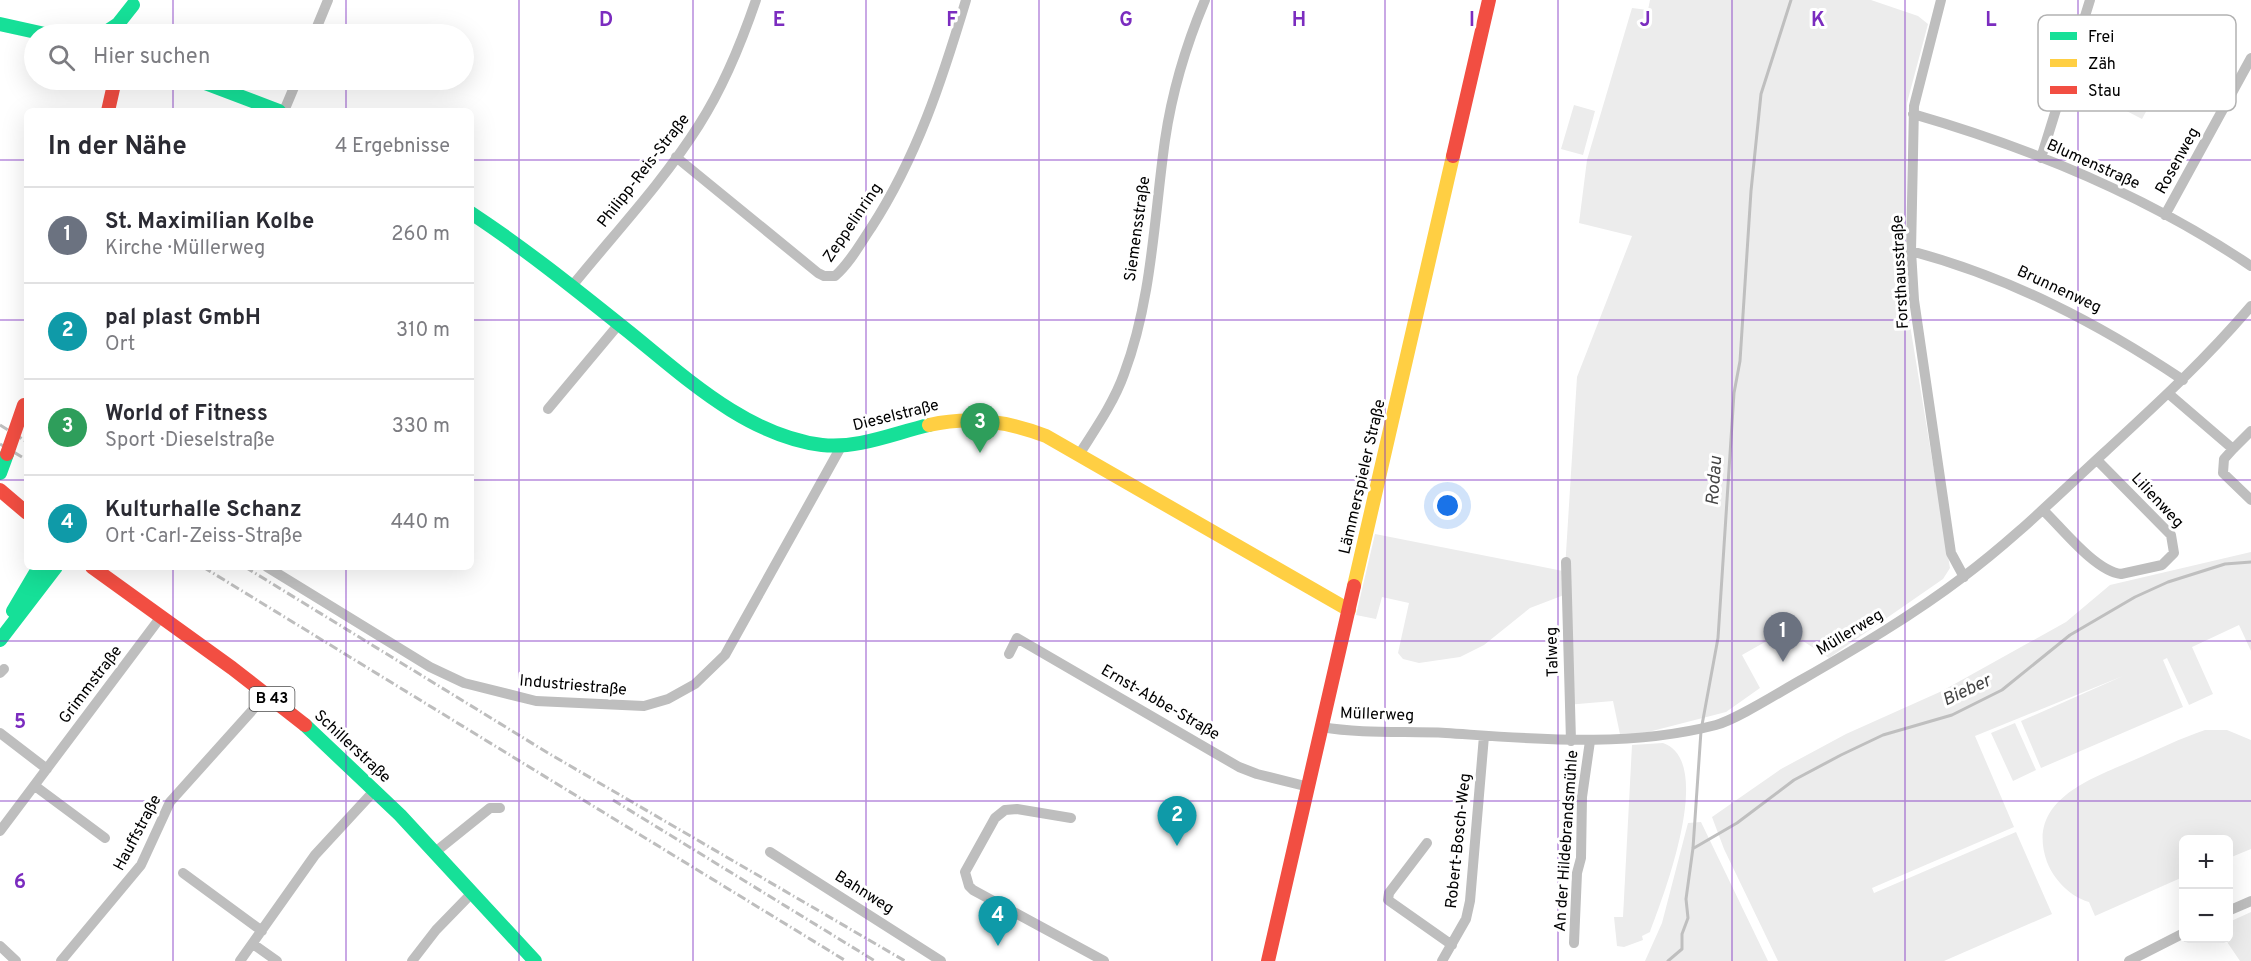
<!DOCTYPE html>
<html lang="de">
<head>
<meta charset="utf-8">
<style>
	:root { --surface:#fff; --page:#f2f2f3; --text:#2b2b33; --muted:#7c7c81; --line:#e1e1e2; --accent:#595959 }
	body { margin:0; font-family:Overpass,sans-serif; background:var(--page); color:var(--text) }
	.controls { position:absolute; right:18px; bottom:18px; display:grid; overflow:hidden; border-radius:9px; box-shadow:0 6px 24px #0002 }
	.controls button { width:54px; height:54px; display:grid; place-items:center; padding:0; border:0; border-bottom:2px solid var(--line); background:var(--surface); color:var(--text); font:30px sans-serif }
	.you { position:absolute; left:1448px; top:506px; width:21px; height:21px; margin:-15px; border:4px solid #fff; border-radius:50%; background:#1a73e8; box-shadow:0 0 0 9px #1a73e833 }
	.badge { display:grid; place-items:center; width:39px; height:39px; border-radius:50%; background:var(--accent); color:#fff; font-size:20px; font-weight:700 }
	.pin { position:absolute; translate:-50% -50px; filter:drop-shadow(0 2px 3px #0008) }
	.pin::after { content:''; position:absolute; top:32px; width:21px; height:18px; background:inherit; clip-path:polygon(0 0,100% 0,50% 100%) }
	.list { margin:0; padding:0; list-style:none }
	h2 { display:flex; justify-content:space-between; align-items:center; height:78px; margin:0; padding:0 24px; font-size:26px }
	h2 small { font-size:20px; font-weight:400; color:var(--muted) }
	.list li { display:grid; grid-template-columns:39px 1fr auto; gap:18px; align-items:center; box-sizing:border-box; height:96px; padding:0 24px; border-top:2px solid var(--line) }
	.list b { display:block; font-size:22px; white-space:nowrap }
	.list p { margin:0; font-size:20px; white-space:nowrap; color:var(--muted) }
	.list em { font-size:20px; font-style:normal; color:var(--muted) }
	.icon { flex:none; width:33px; height:33px; fill:none; stroke:currentColor; stroke-width:2; stroke-linecap:round; stroke-linejoin:round }
	.map { position:relative; flex:none; width:2251px; height:961px; overflow:hidden }
	.search { position:absolute; background:var(--surface); box-shadow:0 6px 24px #0002; left:24px; top:24px; width:450px; height:66px; display:flex; align-items:center; gap:15px; box-sizing:border-box; padding:0 21px; border-radius:33px; color:var(--muted); font-size:22px }
	.panel { position:absolute; background:var(--surface); box-shadow:0 6px 24px #0002; left:24px; top:108px; width:450px; height:462px; border-radius:9px }
	.map>svg:first-child { display:block }
</style>
</head>
<body>
<div class="map">
<svg width="2251" height="961" viewBox="0 0 2251 961">
	<rect width="100%" height="100%" fill="#fff"/>
	<path fill="#ececec" d="M1650 0H1871L1918 16 1928 24 1907 103 1906 254 1908 313 1950 568 1943 579 1829 658 1786 630 1742 655 1760 688 1726 712 1621 739 1613 701 1566 705 1564 595 1530 608 1484 645 1460 657 1419 663 1403 659 1398 653 1409 603 1382 597 1376 619 1356 615 1375 534 1563 571 1564 585 1577 377 1632 236 1579 223 1587 160 1632 8 1648 10Z
		M2157 22 2186 38 2142 119 2115 105Z
		M1574 105 1595 111 1583 155 1561 149Z
		M2251 552V651L2239 625 2192 647 2213 694 2189 705 2167 658 2163 660 2183 707 2041 768 2021 721 2123 676 1975 736 2014 827 1872 888 1874 893 2016 832 2052 914 1944 961H1778L1724 849 1712 817 1781 769 1846 734 1942 691 2066 622 2110 585Z
		M2015 723 2036 770 2013 781 1991 733Z
		M2205 730H2227L2251 740V849L2229 858 2228 840H2184L2183 877 2095 916 2089 902C2071 897 2054 880 2047 862 2025 800 2091 779 2134 760 2157 750 2181 738 2205 730Z
		M1663 743C1716 761 1663 897 1650 932L1642 936 1643 940 1624 947 1617 946 1614 917H1623L1632 745Z
		M1701 822 1768 961H1645L1662 923 1688 823Z
		M2251 912V961H2240L2225 939 2228 938 2229 922Z"/>
	<g fill="none" stroke-linecap="round" stroke-linejoin="round">
		<path stroke="#bfbfbf" stroke-width="3" d="M1702 725 1718 638 1734 393 1740 361 1751 191 1761 94 1791 0
			M1694 848 1737 823 1794 780 1841 755 1883 735 1952 715 2002 690 2070 635 2135 597 2168 582 2225 564 2251 562
			M1668 961 1682 949V934L1688 918 1686 899 1693 848 1701 731"/>
		<path stroke="#bebebe" stroke-width="10" d="M1941 0 1914 106 1911 251 1914 300 1951 553 1964 577
			M314 34 328 0
			M284 111 297 80
			M1913 114C2031 148 2149 197 2251 266
			M676 157 818 273 824 276H835C850 263 860 244 871 228 917 157 942 80 966 0
			M2041 158 2090 0
			M2165 215 2251 58
			M1911 251C2011 278 2098 323 2183 380
			M572 286C615 233 663 182 699 125 724 86 741 44 756 0
			M2169 394 2233 449 2224 459 2223 473 2251 500
			M548 409 619 324
			M2233 449 2251 431
			M1080 453C1096 428 1114 402 1124 374 1152 300 1154 218 1165 140 1172 92 1186 45 1205 0
			M2043 510C2062 528 2095 571 2121 574L2162 565 2174 553 2171 535 2097 460
			M1566 562 1571 741
			M267 567 430 667 464 683 536 701 644 706 668 699 695 684 725 655 842 445
			M1009 654 1017 638 1239 767 1257 774 1309 787
			M0 673 4 669
			M1322 727C1362 734 1405 731 1446 733 1537 739 1627 748 1716 725 1738 719 1781 691 1803 679 1857 648 1913 615 1963 577 2014 539 2059 494 2106 451 2157 404 2206 359 2251 306
			M0 733 47 769
			M35 786 105 838
			M1071 818 1017 809 1005 810 995 818 965 872 969 886 973 890 1104 961
			M0 831 160 618
			M1427 843 1389 893 1388 900 1452 945
			M770 852 941 961
			M434 853 490 808H500
			M183 873 262 931
			M2228 911 2251 901
			M1574 943 1577 873 1581 858 1582 797 1590 741
			M253 944 277 961
			M0 946 16 961
			M61 961 141 865 170 802 266 695
			M240 961 315 855 375 790
			M412 961 436 930 471 894
			M1442 961 1466 919 1470 901 1484 736
			M2129 961 2184 933"/>
		<path stroke="#16e098" stroke-width="14" d="M0 24 45 34
			M103 34 118 24 133 5
			M197 80 279 111
			M471 213C524 248 574 288 624 328 682 374 744 435 822 445 858 449 894 433 929 425
			M0 473 7 454
			M13 611 39 567
			M0 640 56 567
			M305 725 400 815 535 961"/>
		<path stroke="#ffcf43" stroke-width="14" d="M929 425C970 416 1007 421 1046 436L1349 610
			M1354 586 1453 156"/>
		<path stroke="#f24e42" stroke-width="14" d="M108 111 115 80
			M1453 156 1489 0
			M0 490 27 513
			M92 567 232 668 305 725
			M1268 961 1354 586"/>
		<path stroke="#bebebe" stroke-width="3" stroke-dasharray="9 3 1.5 3" stroke-linecap="butt" d="M0 425 27 442
			M0 444 27 460
			M203 567 846 961
			M245 567 548 753 905 961
			M613 800 875 961"/>
		<path stroke="#f24e42" stroke-width="14" d="M7 454 24 405"/>
	</g>
	<path fill="none" stroke="#7b2cbf" stroke-width="1.5" stroke-opacity="0.55" d="M173 0V34M346 0V34M519 0V961M693 0V961M866 0V961M1039 0V961M1212 0V961M1385 0V961M1558 0V961M1732 0V961M1905 0V961M2078 0V961M173 80V111M346 80V111M0 160H27M471 160H2251M0 320H27M471 320H2251M0 480H27M471 480H2251M173 567V961M346 567V961M0 641H2251M0 801H2251"/>
	<g text-anchor="middle" dominant-baseline="central" stroke-width="6" stroke-linejoin="round" paint-order="stroke">
		<rect fill="#fff" stroke="#4c4c4c" stroke-width="1.5" x="249.5" y="687" width="45" height="24" rx="4.5"/>
		<g font-size="15" font-weight="bold" fill="#000">
			<text x="272" y="699">B 43</text>
		</g>
		<g font-size="16" fill="#000" stroke="#fff">
			<text transform="translate(2178 161) rotate(-61)">Rosenweg</text>
			<text transform="translate(2093 165) rotate(24)">Blumenstraße</text>
			<text transform="translate(644 171) rotate(-52)">Philipp-Reis-Straße</text>
			<text transform="translate(853 223) rotate(-56)">Zeppelinring</text>
			<text transform="translate(1138 229) rotate(-82)">Siemensstraße</text>
			<text transform="translate(1901 272) rotate(-93)">Forsthausstraße</text>
			<text transform="translate(2059 290) rotate(25)">Brunnenweg</text>
			<text transform="translate(896 416) rotate(-14)">Dieselstraße</text>
			<text transform="translate(1363 477) rotate(-77)">Lämmerspieler Straße</text>
			<text transform="translate(2157 501) rotate(47)">Lilienweg</text>
			<text transform="translate(1850 633) rotate(-31)">Müllerweg</text>
			<text transform="translate(1553 652) rotate(-92)">Talweg</text>
			<text transform="translate(91 685) rotate(-53)">Grimmstraße</text>
			<text transform="translate(573 686) rotate(5)">Industriestraße</text>
			<text transform="translate(1160 703) rotate(30)">Ernst-Abbe-Straße</text>
			<text transform="translate(1377 715) rotate(2)">Müllerweg</text>
			<text transform="translate(352 747) rotate(43)">Schillerstraße</text>
			<text transform="translate(138 833) rotate(-62)">Hauffstraße</text>
			<text transform="translate(1459 841) rotate(-84)">Robert-Bosch-Weg</text>
			<text transform="translate(1567 841) rotate(-86)">An der Hildebrandsmühle</text>
			<text transform="translate(864 893) rotate(32)">Bahnweg</text>
		</g>
		<g font-size="18" font-style="italic" fill="#444" stroke="#fff">
			<text transform="translate(1715 481) rotate(-86)">Rodau</text>
			<text transform="translate(1967 691) rotate(-25)">Bieber</text>
		</g>
	</g>
	<rect x="2038" y="15" width="198" height="96" rx="9" fill="#fff" stroke="#b2b2b2" stroke-width="1.5"/>
	<rect x="2050" y="32" width="27" height="8" fill="#16e098"/>
	<rect x="2050" y="59" width="27" height="8" fill="#ffcf43"/>
	<rect x="2050" y="86" width="27" height="8" fill="#f24e42"/>
	<g font-size="16" fill="#000">
		<text x="2088" y="42">Frei</text>
		<text x="2088" y="69">Zäh</text>
		<text x="2088" y="96">Stau</text>
	</g>
	<g font-size="20" text-anchor="middle" font-weight="bold" fill="#7b2cbf" stroke="#fff" stroke-width="6" stroke-linejoin="round" paint-order="stroke">
		<text x="606" y="26">D</text>
		<text x="779" y="26">E</text>
		<text x="952" y="26">F</text>
		<text x="1126" y="26">G</text>
		<text x="1299" y="26">H</text>
		<text x="1472" y="26">I</text>
		<text x="1645" y="26">J</text>
		<text x="1818" y="26">K</text>
		<text x="1991" y="26">L</text>
		<text x="20" y="728">5</text>
		<text x="20" y="888">6</text>
	</g>
</svg>
<div class="controls">
<button>+</button>
<button>−</button>
</div>
<div class="you"></div>
<div class="pin badge" style="left:1783px;top:662px;background:#6b7280">1</div>
<div class="pin badge" style="left:1177px;top:846px;background:#0f9aa8">2</div>
<div class="pin badge" style="left:980px;top:453px;background:#2e9e5b">3</div>
<div class="pin badge" style="left:998px;top:946px;background:#0f9aa8">4</div>
<div class="search"><svg class="icon" aria-label="search" viewBox="0 0 24 24"><circle cx="10" cy="10" r="6"/><path d="M15 15l6 6"/></svg>Hier suchen</div>
<section class="panel">
<h2>In der Nähe<small>4 Ergebnisse</small></h2>
<ul class="list">
<li><span class="badge" style="background:#6b7280">1</span><div><b>St. Maximilian Kolbe</b><p>Kirche · Müllerweg</p></div><em>260 m</em></li>
<li><span class="badge" style="background:#0f9aa8">2</span><div><b>pal plast GmbH</b><p>Ort</p></div><em>310 m</em></li>
<li><span class="badge" style="background:#2e9e5b">3</span><div><b>World of Fitness</b><p>Sport · Dieselstraße</p></div><em>330 m</em></li>
<li><span class="badge" style="background:#0f9aa8">4</span><div><b>Kulturhalle Schanz</b><p>Ort · Carl-Zeiss-Straße</p></div><em>440 m</em></li>
</ul>
</section>
</div>
</body>
</html>
